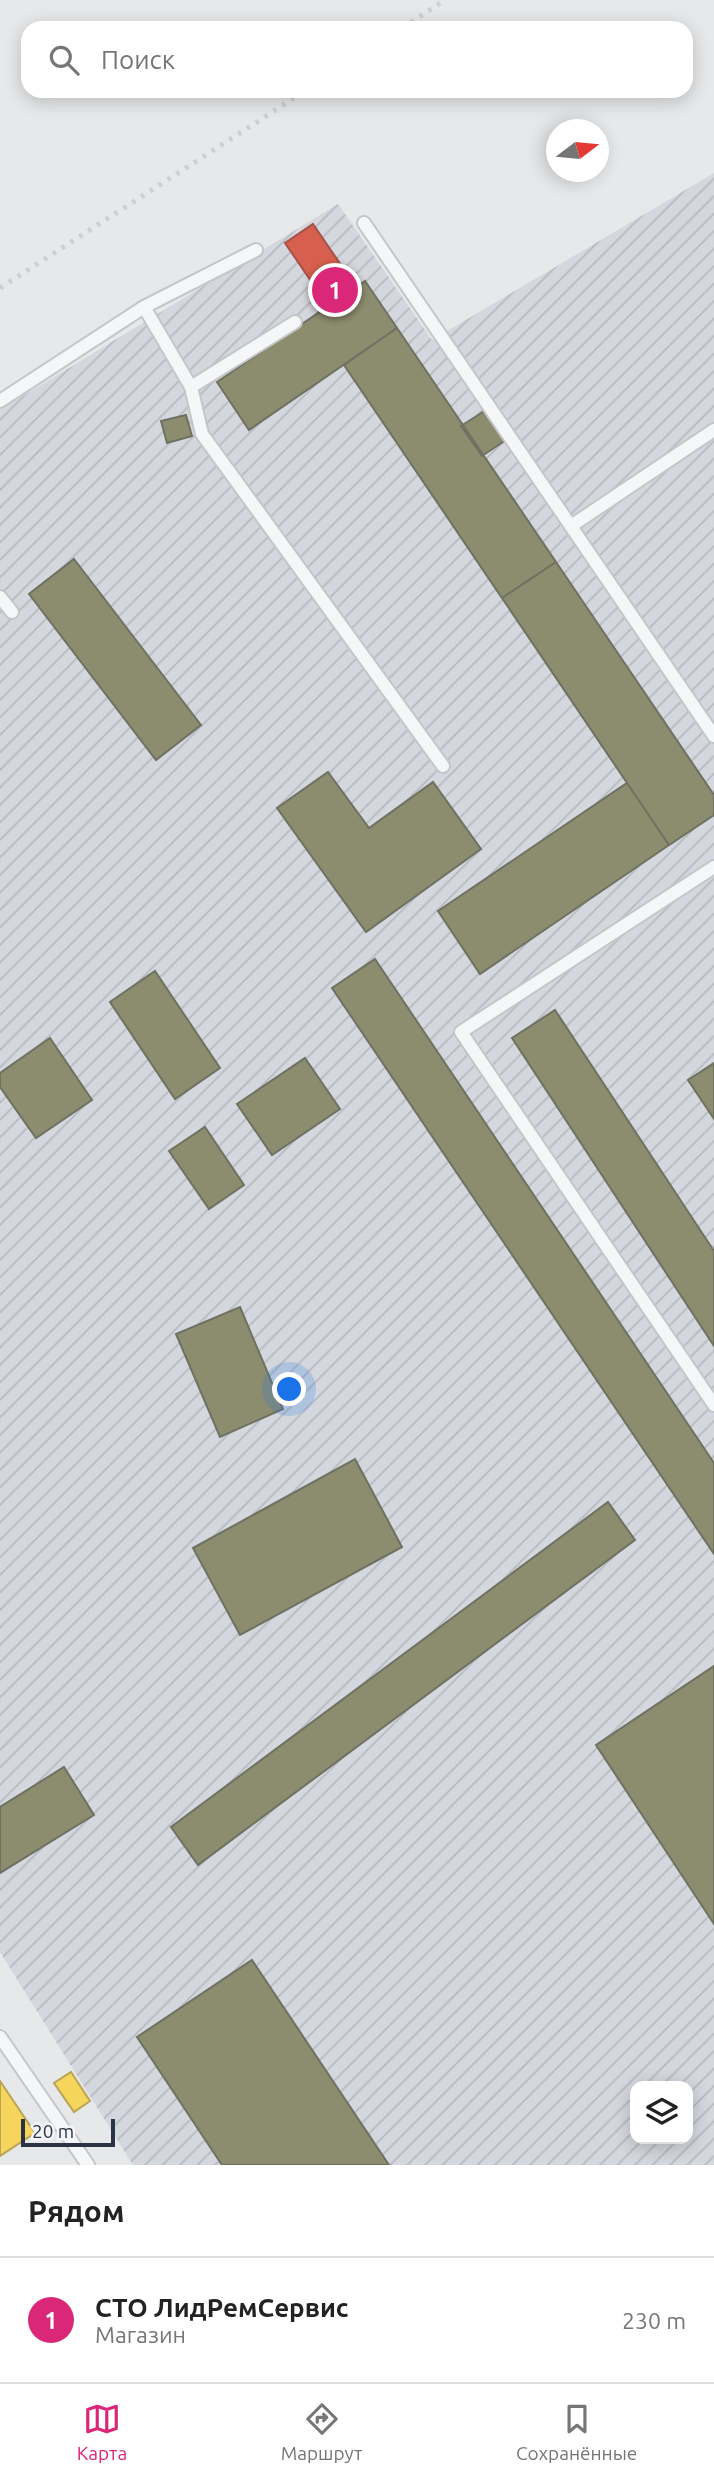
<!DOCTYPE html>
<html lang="ru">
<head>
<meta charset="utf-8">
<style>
	:root { --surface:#fff; --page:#f2f2f2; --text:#222; --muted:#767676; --line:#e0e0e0; --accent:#db2777 }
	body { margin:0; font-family:Ubuntu,sans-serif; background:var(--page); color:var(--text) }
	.controls { position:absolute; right:21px; bottom:21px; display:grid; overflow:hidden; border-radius:14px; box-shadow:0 4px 18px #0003 }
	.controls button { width:63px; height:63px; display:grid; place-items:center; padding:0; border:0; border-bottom:2px solid var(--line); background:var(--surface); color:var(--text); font:35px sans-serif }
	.compass { position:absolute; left:546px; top:119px; width:63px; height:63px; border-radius:50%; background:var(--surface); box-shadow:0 4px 18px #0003; rotate:74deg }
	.scale { position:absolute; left:21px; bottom:18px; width:94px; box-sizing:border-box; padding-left:7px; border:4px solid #2b3445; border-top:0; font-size:19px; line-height:24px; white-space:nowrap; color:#2b3445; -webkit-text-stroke:5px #f4f6f9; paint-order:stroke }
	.you { position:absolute; left:290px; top:1390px; width:24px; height:24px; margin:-18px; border:5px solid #fff; border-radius:50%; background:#1a73e8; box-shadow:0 0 0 10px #1a73e833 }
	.badge { display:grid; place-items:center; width:46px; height:46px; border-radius:50%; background:var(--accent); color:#fff; font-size:23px; font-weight:700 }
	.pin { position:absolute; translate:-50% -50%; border:4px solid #fff; box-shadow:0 2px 7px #0006 }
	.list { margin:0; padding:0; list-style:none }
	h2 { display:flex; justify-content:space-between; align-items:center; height:91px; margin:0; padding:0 28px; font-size:30px }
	h2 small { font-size:23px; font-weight:400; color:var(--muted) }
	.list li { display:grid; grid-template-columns:46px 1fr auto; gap:21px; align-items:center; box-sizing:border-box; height:126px; padding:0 28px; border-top:2px solid var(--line) }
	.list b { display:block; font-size:26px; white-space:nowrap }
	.list p { margin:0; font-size:23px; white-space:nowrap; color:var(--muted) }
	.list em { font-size:23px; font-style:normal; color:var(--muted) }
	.icon { flex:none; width:38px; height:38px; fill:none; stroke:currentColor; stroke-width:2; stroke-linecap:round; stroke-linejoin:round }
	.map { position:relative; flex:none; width:714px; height:2165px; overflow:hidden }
	.search { position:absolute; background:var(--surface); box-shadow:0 4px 18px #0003; left:21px; right:21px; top:21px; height:77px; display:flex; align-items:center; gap:18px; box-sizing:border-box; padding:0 24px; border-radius:21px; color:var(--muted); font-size:26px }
	.sheet { height:217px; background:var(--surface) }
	nav { display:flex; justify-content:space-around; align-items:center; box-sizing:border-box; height:98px; border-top:2px solid var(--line); background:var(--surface); font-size:19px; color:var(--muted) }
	nav a { display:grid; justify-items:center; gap:4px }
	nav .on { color:var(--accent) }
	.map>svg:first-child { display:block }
</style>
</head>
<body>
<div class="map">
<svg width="714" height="2165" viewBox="0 0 714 2165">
	<defs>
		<pattern id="industrial-furrows" width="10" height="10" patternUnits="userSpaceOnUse" patternTransform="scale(1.75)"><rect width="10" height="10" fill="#d4d7dd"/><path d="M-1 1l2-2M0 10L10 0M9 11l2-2" fill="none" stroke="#b6b9bf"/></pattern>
	</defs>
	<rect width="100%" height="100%" fill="#e6e8ea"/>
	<path fill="url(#industrial-furrows)" fill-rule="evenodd" d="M714 173V2165H133L0 1952V410L338 204 432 340ZM635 2086H688V2139H635Z"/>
	<path fill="#f6d55c" stroke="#b9a555" stroke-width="2" d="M71 2072 90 2101 74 2112 54 2083Z
		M0 2081 35 2133 0 2156Z"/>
	<path fill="#d6604d" stroke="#a3534b" stroke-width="2" d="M313 224 356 287 328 306 285 243Z"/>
	<path fill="#8c8c6e" stroke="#6f7262" stroke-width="2" d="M365 281 397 328 249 430 217 382Z
		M397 328 556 562 502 598 344 365Z
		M489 408 509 438 482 456 461 426Z
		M186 415 192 436 167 443 161 421Z
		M74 559 201 725 156 760 29 594Z
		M556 562 714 795V815L669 845 502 598Z
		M328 772 369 828 433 782 481 849 366 932 277 808Z
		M627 783 669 845 480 974 438 911Z
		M375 959 714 1463V1554L332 988Z
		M155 971 220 1068 175 1099 110 1002Z
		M555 1010 714 1251V1346L512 1038Z
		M50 1038 92 1100 36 1138 0 1087V1073Z
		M305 1058 340 1109 272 1155 237 1104Z
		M714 1063V1119L688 1080Z
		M205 1127 244 1185 209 1209 169 1151Z
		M240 1307 283 1409 220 1437 176 1334Z
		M355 1459 402 1547 240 1635 193 1548Z
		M608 1502 635 1540 198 1865 171 1827Z
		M714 1666V1924L596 1745Z
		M64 1767 94 1815 0 1873V1807Z
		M252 1960 389 2165H222L137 2037Z"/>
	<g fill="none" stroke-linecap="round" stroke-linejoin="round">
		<defs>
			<path id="lane" d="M364 223 714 736
				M144 307 191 387 295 322
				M191 387 202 434 443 766
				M0 401 144 307 256 250
				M571 526 714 430
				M0 597 12 612
				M714 867 461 1032 714 1405
				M0 2037 88 2165"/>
		</defs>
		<use href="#lane" stroke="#c4c6c8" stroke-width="16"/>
		<use href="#lane" stroke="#f5f6f7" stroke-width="12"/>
		<path stroke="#cecfd2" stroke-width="5" stroke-dasharray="3.5 7" stroke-linecap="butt" d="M402 28 445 0
			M0 288 305 91"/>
	</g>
</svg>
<div class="controls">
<button><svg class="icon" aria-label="layers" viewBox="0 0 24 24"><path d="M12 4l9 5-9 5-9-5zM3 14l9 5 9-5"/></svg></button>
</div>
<svg class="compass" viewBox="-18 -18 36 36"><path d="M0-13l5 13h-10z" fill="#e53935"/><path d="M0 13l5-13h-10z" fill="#767676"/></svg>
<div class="scale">20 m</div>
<div class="you"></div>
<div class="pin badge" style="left:335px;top:290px">1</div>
<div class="search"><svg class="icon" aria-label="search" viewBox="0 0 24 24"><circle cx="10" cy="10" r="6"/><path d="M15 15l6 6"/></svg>Поиск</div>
</div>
<section class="sheet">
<h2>Рядом<small></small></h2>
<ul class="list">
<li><span class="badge">1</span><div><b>СТО ЛидРемСервис</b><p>Магазин</p></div><em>230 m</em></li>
</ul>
</section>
<nav>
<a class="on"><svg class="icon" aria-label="map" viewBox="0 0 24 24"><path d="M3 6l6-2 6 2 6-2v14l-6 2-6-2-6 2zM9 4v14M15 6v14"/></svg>Карта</a>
<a><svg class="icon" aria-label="directions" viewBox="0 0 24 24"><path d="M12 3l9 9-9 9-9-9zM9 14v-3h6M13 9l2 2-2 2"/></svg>Маршрут</a>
<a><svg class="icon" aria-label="saved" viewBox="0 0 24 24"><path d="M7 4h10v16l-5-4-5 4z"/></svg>Сохранённые</a>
</nav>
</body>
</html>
